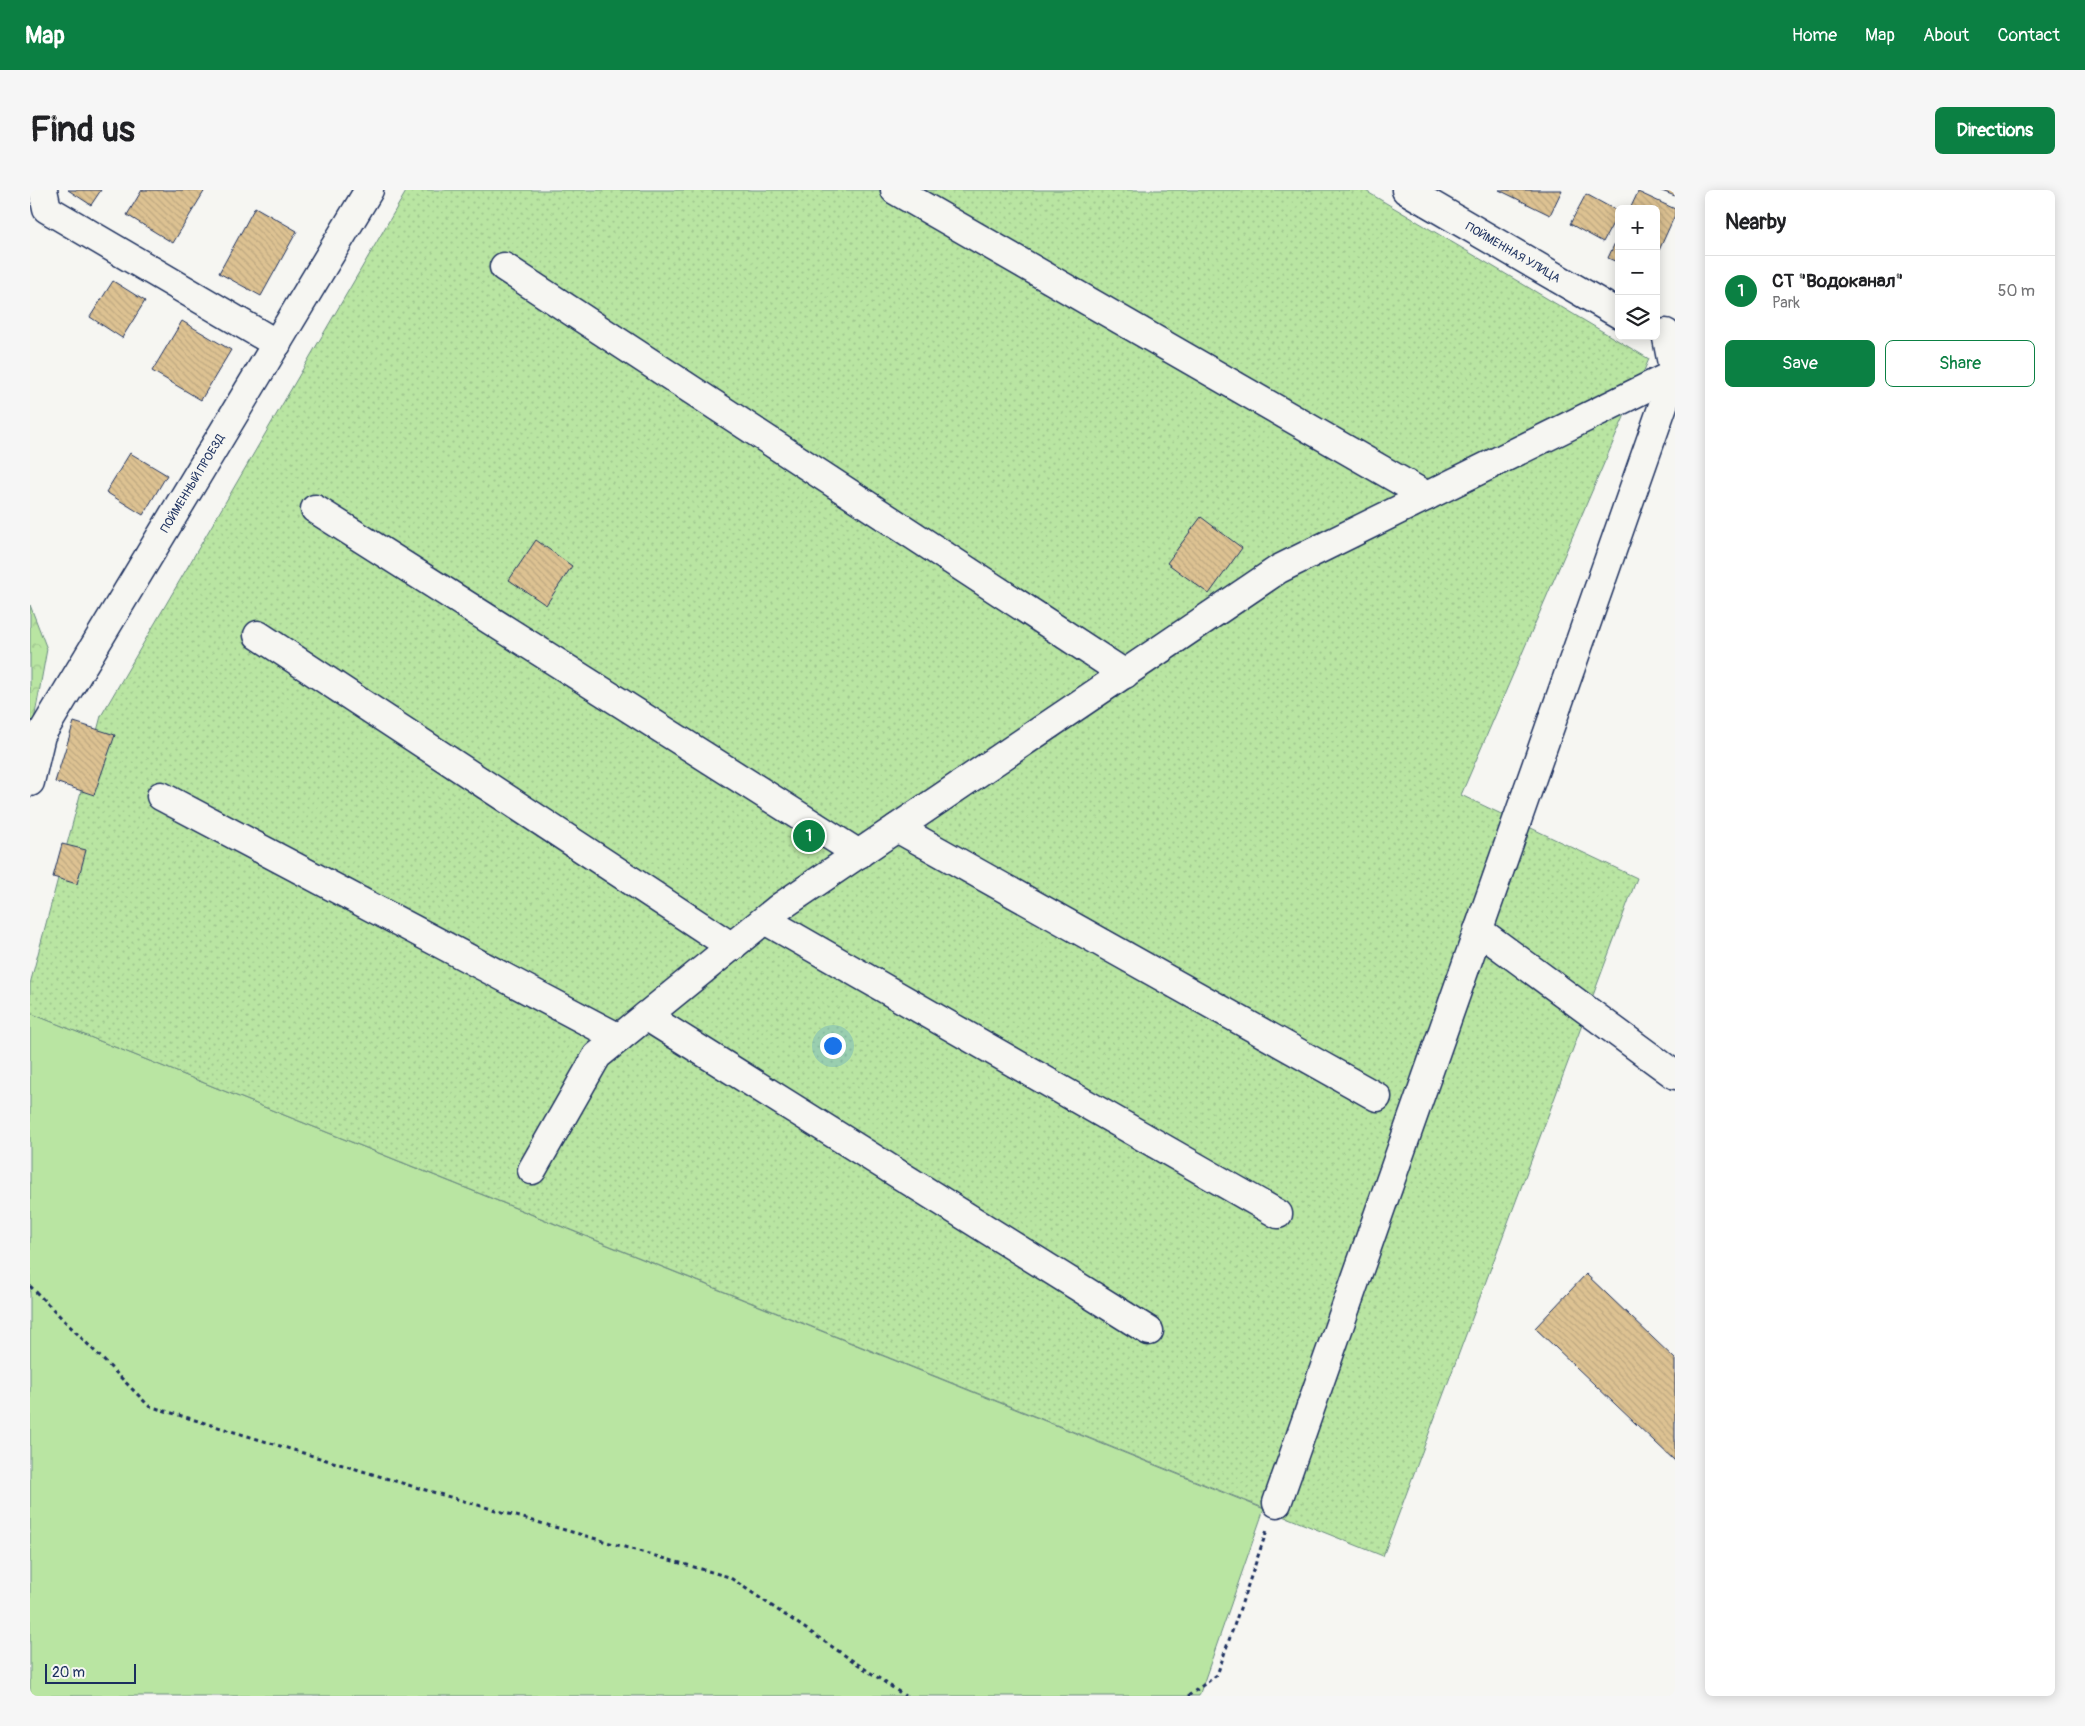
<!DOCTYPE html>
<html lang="en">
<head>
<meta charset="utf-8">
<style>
	:root { --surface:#fff; --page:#f6f6f6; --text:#202124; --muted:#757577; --line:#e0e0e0; --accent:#0b8043 }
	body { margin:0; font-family:Pangolin,sans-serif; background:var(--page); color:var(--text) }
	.controls { position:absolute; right:15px; top:15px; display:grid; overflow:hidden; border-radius:8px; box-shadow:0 2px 12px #0003 }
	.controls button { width:45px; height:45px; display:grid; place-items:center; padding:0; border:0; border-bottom:1px solid var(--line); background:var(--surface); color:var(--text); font:25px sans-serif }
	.scale { position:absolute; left:15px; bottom:12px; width:91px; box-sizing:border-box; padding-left:5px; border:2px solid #1b2f5e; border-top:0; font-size:14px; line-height:18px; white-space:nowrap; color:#1b2f5e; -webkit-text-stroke:4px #f6f6f2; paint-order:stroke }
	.you { position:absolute; left:802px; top:855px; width:18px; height:18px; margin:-12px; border:4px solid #fff; border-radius:50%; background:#1a73e8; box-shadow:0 0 0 8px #1a73e833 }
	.badge { display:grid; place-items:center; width:32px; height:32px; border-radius:50%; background:var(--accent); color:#fff; font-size:16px; font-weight:700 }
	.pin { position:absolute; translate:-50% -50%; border:2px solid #fff; box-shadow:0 1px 5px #0006 }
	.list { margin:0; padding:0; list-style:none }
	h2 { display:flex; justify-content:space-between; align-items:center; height:65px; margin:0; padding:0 20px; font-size:21px }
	h2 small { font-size:16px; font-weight:400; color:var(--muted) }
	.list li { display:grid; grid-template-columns:32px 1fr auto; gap:15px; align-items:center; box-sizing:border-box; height:70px; padding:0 20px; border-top:1px solid var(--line) }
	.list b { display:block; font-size:19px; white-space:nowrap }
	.list p { margin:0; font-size:16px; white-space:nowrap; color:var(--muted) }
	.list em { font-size:16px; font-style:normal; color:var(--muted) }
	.actions { display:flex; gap:10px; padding:15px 20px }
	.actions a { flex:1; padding:11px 0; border:1px solid var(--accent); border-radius:8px; text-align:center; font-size:18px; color:var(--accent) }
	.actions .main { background:var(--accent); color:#fff }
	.icon { flex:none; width:28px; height:28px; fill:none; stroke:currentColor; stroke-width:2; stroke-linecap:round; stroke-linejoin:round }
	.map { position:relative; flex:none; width:1645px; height:1506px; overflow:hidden; border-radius:8px }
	header { display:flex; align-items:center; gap:30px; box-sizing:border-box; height:70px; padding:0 25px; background:var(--accent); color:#fff }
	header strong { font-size:24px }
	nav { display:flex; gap:28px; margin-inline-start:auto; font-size:18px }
	.intro { display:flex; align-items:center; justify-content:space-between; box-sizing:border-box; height:120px; padding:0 30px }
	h1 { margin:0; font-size:35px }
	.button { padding:12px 22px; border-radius:8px; background:var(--accent); color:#fff; font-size:18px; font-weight:700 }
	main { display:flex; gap:30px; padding:0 30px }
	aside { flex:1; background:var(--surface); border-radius:8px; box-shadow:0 2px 12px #0003 }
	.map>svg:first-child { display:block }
</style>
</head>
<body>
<header>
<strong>Map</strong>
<nav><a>Home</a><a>Map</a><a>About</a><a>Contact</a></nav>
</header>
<div class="intro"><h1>Find us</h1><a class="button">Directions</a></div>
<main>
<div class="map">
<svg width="1645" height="1506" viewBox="0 0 1645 1506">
	<defs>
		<pattern id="forest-crowns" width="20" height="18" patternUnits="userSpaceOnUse" patternTransform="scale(1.25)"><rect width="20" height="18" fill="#b9e5a2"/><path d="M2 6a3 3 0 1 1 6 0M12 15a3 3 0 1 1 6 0" fill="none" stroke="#9ec58e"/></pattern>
		<pattern id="garden-dots" width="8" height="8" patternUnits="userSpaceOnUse" patternTransform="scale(1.25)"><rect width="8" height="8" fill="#b9e5a2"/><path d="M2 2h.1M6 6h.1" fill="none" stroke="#9ec58e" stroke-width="1.8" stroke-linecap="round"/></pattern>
		<pattern id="building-back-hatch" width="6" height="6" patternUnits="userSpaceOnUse" patternTransform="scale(1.25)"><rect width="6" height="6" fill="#ddc292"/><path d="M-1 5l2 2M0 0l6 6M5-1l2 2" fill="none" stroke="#bda780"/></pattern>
	</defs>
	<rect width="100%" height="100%" fill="#f6f6f2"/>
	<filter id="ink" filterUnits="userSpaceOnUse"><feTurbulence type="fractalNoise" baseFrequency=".02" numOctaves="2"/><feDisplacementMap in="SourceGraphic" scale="10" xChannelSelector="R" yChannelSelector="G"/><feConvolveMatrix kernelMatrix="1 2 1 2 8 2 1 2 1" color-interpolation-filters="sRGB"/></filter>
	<g filter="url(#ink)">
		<path fill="#b9e5a2" stroke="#6a8a80" d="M0 823 1234 1319 1169 1506H0Z"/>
		<path fill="url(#forest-crowns)" stroke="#6a8a80" d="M0 415 17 459 2 541 0 543Z"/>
		<path fill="url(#garden-dots)" stroke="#6a8a80" d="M377 0H1334L1619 169 1431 605 1607 688 1353 1366 0 823V794L71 526Z"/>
		<path fill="url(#building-back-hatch)" stroke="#1b2f5e" d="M38 0H71L61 15Z
			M112 0H175L143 53 97 25Z
			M1469 0H1532L1520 25Z
			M1629 0H1645V6Z
			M1608 2 1645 19V25L1626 67V19H1600Z
			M1556 4 1589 22 1573 52 1540 34Z
			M225 17 267 41 231 106 189 83Z
			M1589 44V73L1578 68Z
			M83 91 115 111 92 148 60 127Z
			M152 131 201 160 171 210 122 181Z
			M100 263 137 285 113 325 76 302Z
			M1171 327 1212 358 1179 404 1137 373Z
			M506 350 542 376 516 415 479 390Z
			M44 532 85 545 64 605 25 592Z
			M32 654 56 660 47 694 23 687Z
			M1556 1084 1645 1169V1271L1505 1138Z"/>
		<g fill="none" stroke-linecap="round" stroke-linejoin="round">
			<defs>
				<g id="minor">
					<path d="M13 0 17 19 247 154"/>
					<path d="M865 0 1397 306"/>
					<path id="s1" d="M1376 0 1589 124"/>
					<path d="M474 77 1095 484"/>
					<path d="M285 319 829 664"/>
					<path d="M228 445 702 757"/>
					<path id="s2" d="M0 592 11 545 339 0"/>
					<path d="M131 606 589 848"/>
					<path d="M867 638 1347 907"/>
					<path d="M735 730 1248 1024"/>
					<path d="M1448 740 1645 885"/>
					<path d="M616 826 1119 1141"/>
					<path d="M502 980 567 866 750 717 1249 379 1644 184"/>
					<path d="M1247 1313 1644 184 1636 143"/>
				</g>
			</defs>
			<use href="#minor" stroke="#1b2f5e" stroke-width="31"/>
			<path stroke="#1b2f5e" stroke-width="3" stroke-dasharray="4 4" stroke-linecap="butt" d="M0 1096 119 1216 385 1297 699 1387 875 1506
				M1158 1506 1187 1485 1237 1340"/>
			<use href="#minor" stroke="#f6f6f2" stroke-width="28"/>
		</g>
	</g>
	<g text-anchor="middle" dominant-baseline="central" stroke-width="5" stroke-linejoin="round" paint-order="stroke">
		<g font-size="12" fill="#1b2f5e" stroke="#f6f6f2">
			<text stroke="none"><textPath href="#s1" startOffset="124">ПОЙМЕННАЯ УЛИЦА</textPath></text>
			<text stroke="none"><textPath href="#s2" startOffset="342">ПОЙМЕННЫЙ ПРОЕЗД</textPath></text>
		</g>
	</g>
</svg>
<div class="controls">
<button>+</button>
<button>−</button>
<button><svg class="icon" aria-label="layers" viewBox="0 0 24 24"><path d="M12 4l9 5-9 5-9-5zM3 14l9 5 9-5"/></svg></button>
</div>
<div class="scale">20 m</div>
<div class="you"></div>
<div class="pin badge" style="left:779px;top:646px">1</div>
</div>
<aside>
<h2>Nearby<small></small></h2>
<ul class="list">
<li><span class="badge">1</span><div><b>СТ &quot;Водоканал&quot;</b><p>Park</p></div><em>50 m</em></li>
</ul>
<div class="actions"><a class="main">Save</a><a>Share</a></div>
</aside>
</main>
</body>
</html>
